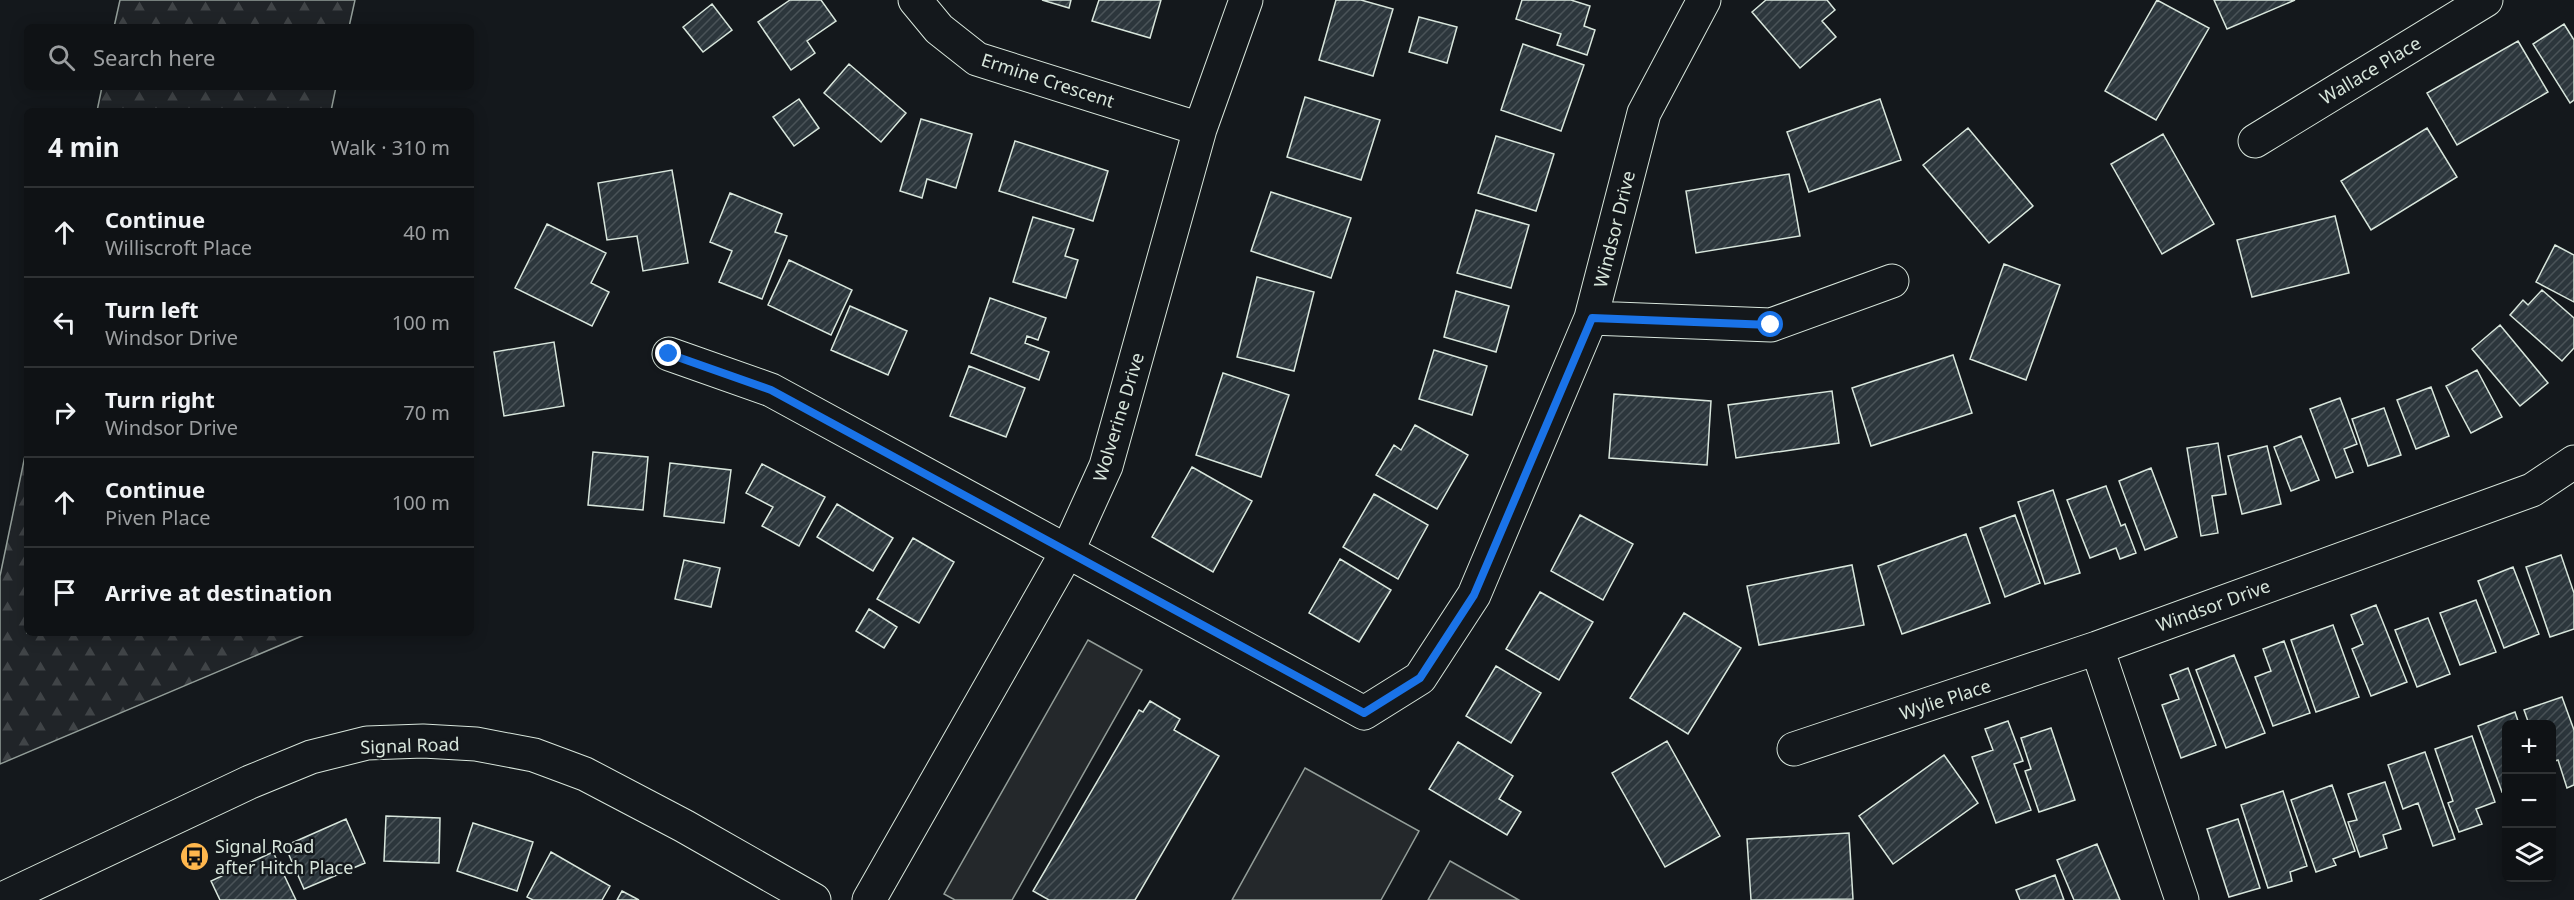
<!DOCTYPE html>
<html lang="en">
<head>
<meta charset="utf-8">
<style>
	:root { --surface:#0f1215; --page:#1d2022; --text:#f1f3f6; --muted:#9b9ea0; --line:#2f3234 }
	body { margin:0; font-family:"Noto Sans",sans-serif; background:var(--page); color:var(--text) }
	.controls { position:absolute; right:18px; bottom:18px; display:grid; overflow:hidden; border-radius:9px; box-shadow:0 3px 15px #0003 }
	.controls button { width:54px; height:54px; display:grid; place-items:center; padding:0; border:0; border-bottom:2px solid var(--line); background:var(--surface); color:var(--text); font:30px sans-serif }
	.stop { position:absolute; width:18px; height:18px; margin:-14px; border:4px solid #1a73e8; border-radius:50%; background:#fff }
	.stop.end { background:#1a73e8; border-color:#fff; box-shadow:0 2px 6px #0008 }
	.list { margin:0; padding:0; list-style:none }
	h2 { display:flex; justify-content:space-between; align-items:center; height:78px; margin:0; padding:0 24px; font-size:26px }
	h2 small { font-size:20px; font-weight:400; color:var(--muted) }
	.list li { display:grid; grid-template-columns:39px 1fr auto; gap:18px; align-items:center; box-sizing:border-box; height:90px; padding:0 24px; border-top:2px solid var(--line) }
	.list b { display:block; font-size:22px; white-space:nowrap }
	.list p { margin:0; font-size:20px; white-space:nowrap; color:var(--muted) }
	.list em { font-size:20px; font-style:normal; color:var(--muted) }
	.icon { flex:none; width:33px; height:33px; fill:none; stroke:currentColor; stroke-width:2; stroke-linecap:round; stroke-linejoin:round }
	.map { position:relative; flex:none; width:2574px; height:900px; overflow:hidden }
	.search { position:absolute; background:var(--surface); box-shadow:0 3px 15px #0003; left:24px; top:24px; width:450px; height:66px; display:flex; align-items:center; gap:15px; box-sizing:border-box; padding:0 21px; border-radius:9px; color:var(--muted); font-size:22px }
	.panel { position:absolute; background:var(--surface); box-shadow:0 3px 15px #0003; left:24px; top:108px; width:450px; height:528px; border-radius:9px }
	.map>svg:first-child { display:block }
</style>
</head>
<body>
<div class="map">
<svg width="2574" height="900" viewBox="0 0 2574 900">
	<defs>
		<pattern id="forest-firs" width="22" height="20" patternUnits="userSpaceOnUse" patternTransform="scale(1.5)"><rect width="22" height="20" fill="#202428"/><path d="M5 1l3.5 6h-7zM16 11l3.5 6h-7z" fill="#404447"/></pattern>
		<pattern id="building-hatch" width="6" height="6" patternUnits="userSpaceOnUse" patternTransform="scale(1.5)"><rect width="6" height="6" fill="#2c363c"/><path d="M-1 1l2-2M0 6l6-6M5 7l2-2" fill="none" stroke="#4a5358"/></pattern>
	</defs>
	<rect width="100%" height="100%" fill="#14181c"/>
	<path fill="url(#forest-firs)" stroke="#939e99" stroke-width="1.5" d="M120 0H355L349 27H114Z
		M102 87H336L331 111H97Z
		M27 446V633H309L0 764V576Z"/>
	<path fill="#24282b" stroke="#939e99" stroke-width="1.5" d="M1088 640 1142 670 1012 900H955L944 894Z
		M1305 768 1419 831 1381 900H1232Z
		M1450 861 1519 900H1428Z"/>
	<path fill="url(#building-hatch)" stroke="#d8e6dc" stroke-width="1.5" d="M790 0H821L836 21 807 41 815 53 791 70 758 22Z
		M1042 0H1071L1069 8Z
		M1099 0H1161L1150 38 1092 21Z
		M1336 0H1361L1393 9 1373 76 1319 60Z
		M1522 0H1571L1590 6 1584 26 1595 30 1587 55 1557 45 1561 34 1516 19Z
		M1766 0H1827L1835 10 1822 21 1836 37 1800 68 1752 12Z
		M2157 0 2209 28 2156 120 2105 91Z
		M2214 0H2295L2227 29Z
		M712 4 732 30 703 52 683 27Z
		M1419 17 1457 27 1447 63 1409 52Z
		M2564 24 2574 40V100L2570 103 2533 44Z
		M2518 41 2548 92 2457 145 2427 93Z
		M1523 44 1584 65 1561 131 1501 110Z
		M849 64 906 113 881 142 824 93Z
		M1305 97 1380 120 1361 180 1287 157Z
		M799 99 819 128 794 146 773 117Z
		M1880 99 1901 160 1809 192 1787 132Z
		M921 119 972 134 956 188 927 179 922 198 900 191Z
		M1968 128 2033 206 1989 243 1923 165Z
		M2427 128 2457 177 2371 230 2341 181Z
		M2163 134 2214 224 2162 254 2111 164Z
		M1496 136 1554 154 1536 211 1478 193Z
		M1015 141 1108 171 1093 221 999 191Z
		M672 170 688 263 643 271 637 236 607 240 598 183Z
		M1789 174 1800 236 1696 253 1686 191Z
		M1271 192 1351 218 1331 278 1251 251Z
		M730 193 782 214 775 232 787 236 762 299 719 282 732 251 710 242Z
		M1476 210 1529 225 1511 288 1457 273Z
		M2335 216 2349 273 2252 297 2237 240Z
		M1033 217 1074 229 1065 256 1078 260 1066 298 1013 282Z
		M547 224 606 253 591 283 609 292 592 326 515 288Z
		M2555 245 2574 255V302L2536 282Z
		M789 260 852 290 831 335 768 305Z
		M2004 264 2060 285 2026 380 1970 359Z
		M1257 277 1314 292 1294 371 1237 357Z
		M2542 290 2574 318V348L2562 361 2510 315 2523 300 2528 305Z
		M1456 291 1509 306 1496 352 1444 337Z
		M990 298 1046 318 1038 340 1027 336 1025 343 1049 352 1039 380 971 353Z
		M850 306 907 331 888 375 831 350Z
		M2500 325 2548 383 2520 406 2472 349Z
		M554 342 564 406 504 416 494 352Z
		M1434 350 1487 366 1472 415 1419 399Z
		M1953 355 1972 413 1871 446 1852 388Z
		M969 366 1025 388 1006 437 950 416Z
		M2477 370 2502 417 2471 433 2446 386Z
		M1223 373 1289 395 1261 477 1196 455Z
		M2431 387 2449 436 2416 449 2397 400Z
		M1832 391 1839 443 1736 458 1728 405Z
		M1614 394 1711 401 1707 465 1609 458Z
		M2340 398 2357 444 2344 449 2353 472 2336 478 2310 409Z
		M2384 408 2401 455 2368 466 2352 419Z
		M1415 425 1468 455 1437 509 1376 475 1394 445 1401 450Z
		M2301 436 2319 480 2291 491 2274 447Z
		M2218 443 2226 494 2212 496 2218 533 2201 536 2187 448Z
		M2267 446 2281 504 2242 514 2228 456Z
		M593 452 648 457 643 510 588 505Z
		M670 463 731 470 724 523 664 516Z
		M762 464 825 497 799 546 762 526 773 507 746 493Z
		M1192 467 1252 501 1213 572 1152 537Z
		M2151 468 2177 537 2145 550 2119 481Z
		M2106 486 2121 526 2125 524 2136 553 2120 559 2116 548 2090 558 2067 500Z
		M2053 490 2080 573 2045 584 2018 502Z
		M1374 494 1428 525 1398 579 1343 547Z
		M837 504 893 538 873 571 817 537Z
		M1580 515 1633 544 1603 600 1551 571Z
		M2015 515 2040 583 2005 597 1980 528Z
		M1966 534 1990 603 1902 634 1878 566Z
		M913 538 954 562 919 623 877 599Z
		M2561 555 2574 593V629L2550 637 2526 567Z
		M1340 559 1391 590 1359 642 1309 613Z
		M684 560 720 568 711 607 675 599Z
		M1852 565 1864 625 1759 645 1747 586Z
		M2513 567 2539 634 2504 648 2478 581Z
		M1540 592 1593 622 1559 680 1506 649Z
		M2476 600 2496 652 2460 665 2440 613Z
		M2376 605 2407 682 2371 696 2352 649 2363 644 2351 615Z
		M869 609 897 627 884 648 856 631Z
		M1684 613 1741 648 1688 734 1630 698Z
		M2428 618 2450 674 2417 687 2395 630Z
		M2333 625 2359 697 2316 712 2291 640Z
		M2284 641 2310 713 2273 726 2255 677 2271 671 2263 649Z
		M2234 655 2265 733 2226 748 2196 670Z
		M1496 666 1541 693 1511 743 1466 716Z
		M2188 668 2216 745 2181 758 2162 705 2179 699 2170 675Z
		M2562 697 2574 730V785L2567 788 2558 760 2552 762V724H2529L2524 710Z
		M1150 701 1180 719 1174 730 1219 756 1135 900H1049L1033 891 1139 710 1143 712Z
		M2515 712 2519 724H2506V791L2502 792 2478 726Z
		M2008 721 2023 761 2014 764 2031 810 1996 823 1972 757 1993 750 1985 729Z
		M2051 728 2075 800 2039 812 2025 771 2031 769 2021 738Z
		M2472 736 2495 802 2476 809 2482 824 2459 832 2448 803 2453 801 2435 749Z
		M1667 741 1720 836 1665 867 1612 773Z
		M1458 742 1513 776 1499 799 1521 812 1507 835 1429 789Z
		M2425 752 2455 839 2433 846 2418 803 2403 809 2388 765Z
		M1944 755 1978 803 1893 864 1859 816Z
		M2385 782 2401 829 2383 835 2387 848 2360 857 2348 822 2357 820 2348 794Z
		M2332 785 2355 851 2333 859 2336 865 2316 872 2291 800Z
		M2283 791 2307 866 2290 872 2292 881 2268 888 2241 805Z
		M386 816 440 818 439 863 384 861Z
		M346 819 365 863 304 889 285 846Z
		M2238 819 2260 888 2229 897 2207 829Z
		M473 823 533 842 517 891 457 871Z
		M1849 833 1853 899 1751 900 1747 839Z
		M2097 844 2120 900H2074L2057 860Z
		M273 852 296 900H220L211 881Z
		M551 852 610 886 602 900H533L527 897Z
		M2055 875 2064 900H2020L2016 890Z
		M622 891 639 900H617Z"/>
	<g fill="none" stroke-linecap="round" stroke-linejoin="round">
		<defs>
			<path id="minor" d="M915 0 939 29 977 59 1200 129
				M2255 141 2486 0
				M1591 318 1771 325 1892 281
				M669 354 771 390 1364 713 1420 678 1474 595 1591 318 1644 113 1704 0
				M2097 648 2182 900
				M1794 749 2097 648 2532 490 2574 462
				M0 900 250 782 311 757 367 743 423 741 476 744 534 755 585 774 684 826 814 900
				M869 900 1067 552 1106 466 1200 129 1246 0"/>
		</defs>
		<use href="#minor" stroke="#d8e6dc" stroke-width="35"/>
		<use href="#minor" stroke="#14181c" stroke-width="33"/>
	</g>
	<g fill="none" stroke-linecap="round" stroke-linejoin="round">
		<path stroke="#1a73e8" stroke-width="8" d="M669 354 771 390 1364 713 1420 678 1474 595 1592 318 1771 325"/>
	</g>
	<defs>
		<symbol id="bus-disc" viewBox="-11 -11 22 22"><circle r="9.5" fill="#ffb74d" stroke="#14181c"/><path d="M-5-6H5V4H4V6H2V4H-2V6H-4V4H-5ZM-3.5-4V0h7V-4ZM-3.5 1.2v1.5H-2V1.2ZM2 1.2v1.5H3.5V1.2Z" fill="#111"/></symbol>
	</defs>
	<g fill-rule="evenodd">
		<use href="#bus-disc" x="178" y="840" width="33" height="33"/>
	</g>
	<g text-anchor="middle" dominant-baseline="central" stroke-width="4.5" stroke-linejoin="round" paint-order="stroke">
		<g font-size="18" fill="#d8e6dc" stroke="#14181c">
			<text transform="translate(2370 70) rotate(-31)">Wallace Place</text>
			<text transform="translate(1048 80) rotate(18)">Ermine Crescent</text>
			<text transform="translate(1614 229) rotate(-76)">Windsor Drive</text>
			<text transform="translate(1118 417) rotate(-73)">Wolverine Drive</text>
			<text transform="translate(2213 605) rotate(-20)">Windsor Drive</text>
			<text transform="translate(1945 699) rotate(-18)">Wylie Place</text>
			<text transform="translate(410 745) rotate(-2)">Signal Road</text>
		</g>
		<g font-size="18" fill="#d8e6dc" stroke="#14181c" text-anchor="start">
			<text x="215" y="846">Signal Road<tspan x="215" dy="21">after Hitch Place</tspan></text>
		</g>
	</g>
</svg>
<div class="controls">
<button>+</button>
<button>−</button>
<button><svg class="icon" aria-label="layers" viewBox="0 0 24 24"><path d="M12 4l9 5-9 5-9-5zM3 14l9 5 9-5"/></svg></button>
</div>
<div class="stop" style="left:1771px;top:325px"></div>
<div class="stop end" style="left:669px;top:354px"></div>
<div class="search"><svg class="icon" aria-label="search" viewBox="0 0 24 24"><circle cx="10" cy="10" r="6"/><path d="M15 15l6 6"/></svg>Search here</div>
<section class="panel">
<h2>4 min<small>Walk · 310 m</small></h2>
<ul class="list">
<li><svg class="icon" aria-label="ahead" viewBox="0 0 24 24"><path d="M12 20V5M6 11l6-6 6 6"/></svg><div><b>Continue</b><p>Williscroft Place</p></div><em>40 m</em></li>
<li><svg class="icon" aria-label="left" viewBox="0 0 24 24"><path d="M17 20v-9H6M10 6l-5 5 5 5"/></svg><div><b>Turn left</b><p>Windsor Drive</p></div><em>100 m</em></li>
<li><svg class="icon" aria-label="right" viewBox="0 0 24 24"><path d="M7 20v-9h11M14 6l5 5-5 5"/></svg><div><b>Turn right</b><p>Windsor Drive</p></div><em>70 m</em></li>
<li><svg class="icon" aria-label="ahead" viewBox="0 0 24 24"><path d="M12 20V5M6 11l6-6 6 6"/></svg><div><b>Continue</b><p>Piven Place</p></div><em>100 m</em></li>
<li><svg class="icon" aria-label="arrive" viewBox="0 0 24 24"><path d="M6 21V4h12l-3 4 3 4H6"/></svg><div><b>Arrive at destination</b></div></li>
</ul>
</section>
</div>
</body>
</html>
